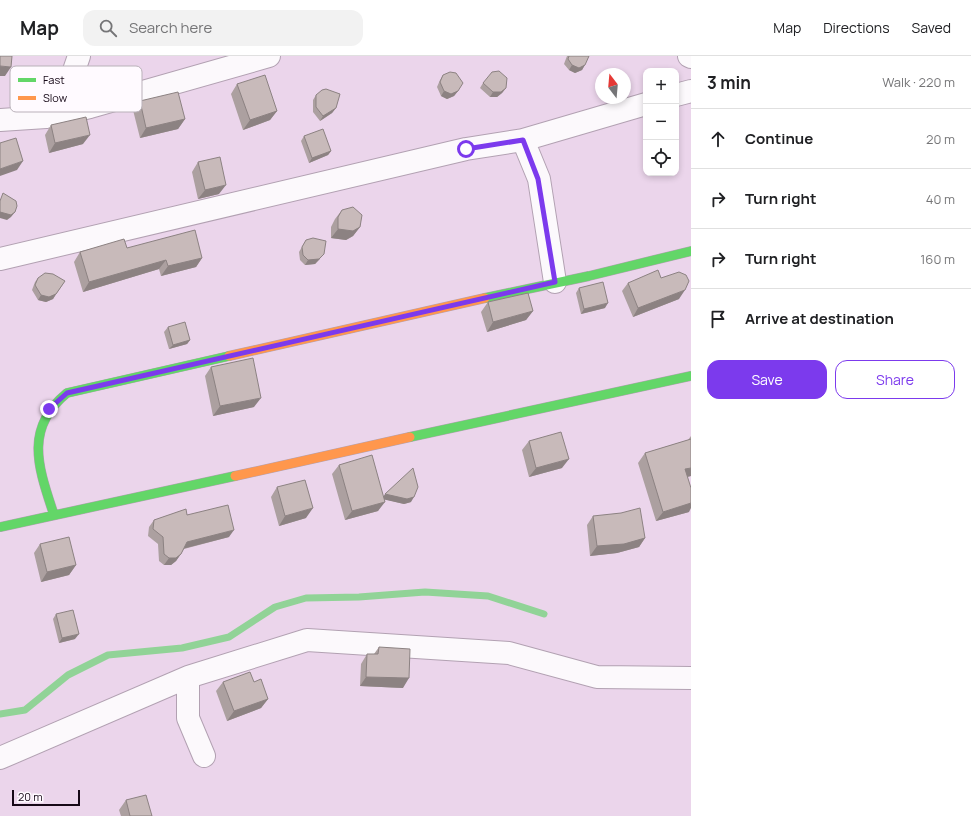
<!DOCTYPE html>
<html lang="en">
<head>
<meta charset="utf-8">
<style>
	:root { --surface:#fff; --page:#f2f2f2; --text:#202124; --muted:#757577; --line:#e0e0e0; --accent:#7c3aed }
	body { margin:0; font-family:Manrope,sans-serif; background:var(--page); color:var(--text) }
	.controls { position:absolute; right:12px; top:12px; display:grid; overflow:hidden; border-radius:8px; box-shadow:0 2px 6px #0003 }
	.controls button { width:36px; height:36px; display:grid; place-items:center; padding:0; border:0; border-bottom:1px solid var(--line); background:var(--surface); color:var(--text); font:20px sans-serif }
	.compass { position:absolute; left:595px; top:12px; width:36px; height:36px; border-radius:50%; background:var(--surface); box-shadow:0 2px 6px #0003; rotate:344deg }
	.scale { position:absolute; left:12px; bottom:10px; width:68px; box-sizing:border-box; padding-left:4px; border:2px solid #160817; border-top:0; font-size:11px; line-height:14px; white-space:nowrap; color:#160817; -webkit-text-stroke:3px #fffaff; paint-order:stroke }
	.stop { position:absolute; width:12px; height:12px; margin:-9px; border:3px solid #7c3aed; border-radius:50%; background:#fff }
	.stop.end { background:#7c3aed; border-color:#fff; box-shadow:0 1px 4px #0008 }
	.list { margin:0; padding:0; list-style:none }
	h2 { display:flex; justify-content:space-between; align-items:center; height:52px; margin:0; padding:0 16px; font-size:17px }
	h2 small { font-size:13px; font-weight:400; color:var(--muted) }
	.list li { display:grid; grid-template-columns:26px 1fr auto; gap:12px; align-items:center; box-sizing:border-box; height:60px; padding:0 16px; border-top:1px solid var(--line) }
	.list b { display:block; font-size:15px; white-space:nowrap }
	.list em { font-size:13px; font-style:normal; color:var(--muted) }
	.actions { display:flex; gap:8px; padding:12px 16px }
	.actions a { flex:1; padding:9px 0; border:1px solid var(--accent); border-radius:12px; text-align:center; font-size:14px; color:var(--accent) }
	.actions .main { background:var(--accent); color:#fff }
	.icon { flex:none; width:22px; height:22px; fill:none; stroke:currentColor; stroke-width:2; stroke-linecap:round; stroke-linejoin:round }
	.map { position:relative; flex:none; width:691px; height:760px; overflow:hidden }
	header { display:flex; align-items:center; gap:24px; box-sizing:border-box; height:56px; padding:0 20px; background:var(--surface); border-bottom:1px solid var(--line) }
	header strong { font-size:19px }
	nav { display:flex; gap:22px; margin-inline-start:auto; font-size:14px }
	.search { width:280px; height:36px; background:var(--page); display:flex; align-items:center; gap:10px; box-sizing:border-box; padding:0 14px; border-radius:12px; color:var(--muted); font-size:15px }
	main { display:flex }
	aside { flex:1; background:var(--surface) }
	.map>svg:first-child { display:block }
</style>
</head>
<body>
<header>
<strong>Map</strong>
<div class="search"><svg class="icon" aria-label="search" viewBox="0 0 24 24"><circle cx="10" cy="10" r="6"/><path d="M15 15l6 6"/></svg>Search here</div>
<nav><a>Map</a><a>Directions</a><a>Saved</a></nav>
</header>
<main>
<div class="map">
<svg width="691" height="760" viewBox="0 0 691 760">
	<rect width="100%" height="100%" fill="#ebd5eb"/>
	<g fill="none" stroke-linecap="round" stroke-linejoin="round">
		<path stroke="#91d397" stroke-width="7" d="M0 658 25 654 68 619 108 599 182 592 229 581 275 551 306 542 359 541 425 536 488 540 544 558"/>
		<defs>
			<path id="street" d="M689 0 691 1
				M676 39 691 35
				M46 61 69 29 79 0
				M0 64 46 61 90 51 269 0
				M523 84 539 123 555 226
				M0 203 466 93 523 84 646 48
				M204 700 188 662V621L307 584 509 597 597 621 691 622
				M0 702 188 621"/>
			<path id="fast" d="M485 242 589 220 691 195
				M410 381 691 320
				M54 459C39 413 23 373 67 337L229 300
				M0 471 235 420"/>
			<path id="slow" d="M229 300 485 242
				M235 420 410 381"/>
		</defs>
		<use href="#street" stroke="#b2a1b2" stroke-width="24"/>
		<use href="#fast" stroke="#b2a1b2" stroke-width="10"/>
		<use href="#slow" stroke="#b2a1b2" stroke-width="10"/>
		<use href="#street" stroke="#fcf9fc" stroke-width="22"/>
		<use href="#fast" stroke="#63d668" stroke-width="9"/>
		<use href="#slow" stroke="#ff974d" stroke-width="9"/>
	</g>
	<path fill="#aca0a0" d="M567 0H589L582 14 575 17 569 14 564 8Z
		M443 19 458 35 454 40 447 43 441 40 437 31 440 24Z
		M483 27 506 32 502 37 497 41H490L480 32Z
		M237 28 277 55 270 64 243 74 231 38Z
		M316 39 336 52 332 57 320 65 313 56V44Z
		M140 45 185 63 178 73 140 82 133 54Z
		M51 69 83 88 49 97 45 79Z
		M304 80 331 95 328 99 309 107 301 85Z
		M198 106 219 138 198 143 192 116Z
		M342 154 360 171 353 180 346 184 331 182V171L335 163Z
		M306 184 320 203 315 208 305 209 300 204 299 196Z
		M127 192 202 202 196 211 161 220 159 213 83 236 74 206 80 196Z
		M38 222 65 225 53 243 46 246 38 244 32 234 35 226Z
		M661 222 679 243 633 261 622 235 628 227Z
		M579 232 605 252 581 258 576 237Z
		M488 246 533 255 526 264 487 276 481 256Z
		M168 271 190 284 187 288 169 293 164 276Z
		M211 311 254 351 213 360 205 320Z
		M691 380V420L688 421 689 456 656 465 638 407 645 397 688 384Z
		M529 385 562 412 529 421 522 394Z
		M339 409 383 440 411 446 404 448 384 443 378 455 345 464 332 418Z
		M277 431 306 462 279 470 271 441Z
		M187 459 229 481 184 493 176 505 171 509H164L159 505 158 488 148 480 149 471 154 464Z
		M593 460 645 482 639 491 617 497 590 500 587 469Z
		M40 488 76 509 69 519 41 526 34 497Z
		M56 558 75 583 59 587 53 563Z
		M379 591 403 632 360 630 361 608 367 598H374Z
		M223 626H254L268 643 261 652 227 665 216 635Z
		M126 744 152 760H121L119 754Z"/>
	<path fill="#8c8282" d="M572 9H585L582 14 575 17 569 14Z
		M0 10 11 11 5 20H0Z
		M506 32 502 37 497 41H490L493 36Z
		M444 35H458L454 40 447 43 441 40Z
		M336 52 332 57 320 65 323 60Z
		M277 55 270 64 243 74 250 64Z
		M185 63 178 73 140 82 146 72Z
		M90 79 83 88 49 97 55 87Z
		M331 95 328 99 309 107 312 102Z
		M23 105 17 114 0 120V113Z
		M226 129 219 138 198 143 205 134Z
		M0 156H15L11 161 7 164 0 162Z
		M360 171 353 180 346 184 331 182 338 173Z
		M324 198 315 208 305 209 308 204Z
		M202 202 196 211 161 220 168 210Z
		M166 204 159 213 83 236 89 226Z
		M685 234 679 243 633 261 638 252Z
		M56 238 53 243 46 246 38 244 41 239Z
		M608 247 605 252 581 258 584 253Z
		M533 255 526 264 487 276 493 266Z
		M190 284 187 288 169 293 173 289Z
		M261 342 254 351 213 360 220 350Z
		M569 403 562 412 529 421 536 412Z
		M691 412V420L679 422 685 413Z
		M385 438 414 441 411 446 404 448 382 443Z
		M385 446 378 455 345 464 352 455Z
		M691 447V452L689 456 656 465 663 456Z
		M313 452 306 462 279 470 285 460Z
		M234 474 229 481 182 493 187 486Z
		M645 482 639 491 617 497 590 500 597 490Z
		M181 498 176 505 171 509H164L169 502Z
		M76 509 69 519 41 526 47 516Z
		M79 578 75 583 59 587 62 582Z
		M366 621 409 622 403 632 360 630Z
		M268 643 261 652 227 665 234 655Z"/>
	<path fill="#c8baba" stroke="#8c8282" d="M0 0H12L11 11 0 10Z
		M569 0H589L585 9 579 12 572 9 568 3Z
		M499 15 507 22 506 32 501 36H493L483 27 492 16Z
		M450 16 456 17 463 27 458 35 451 38 444 35 440 26 443 19Z
		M265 19 277 55 250 64 237 28Z
		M326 33 340 38 336 52 323 60 316 51V39L322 34Z
		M178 36 185 63 146 72 140 45Z
		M86 61 90 79 55 87 51 69Z
		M323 73 331 95 312 102 304 80Z
		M16 82 23 105 0 113V87Z
		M220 101 226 129 205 134 198 106Z
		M3 137 16 145 17 150 15 156 11 159 0 156V145Z
		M353 151 362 159 360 171 353 175 338 173V161L342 154Z
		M195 174 202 202 168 210 166 204 89 226 80 196 124 183 127 192Z
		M313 182 326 185 324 198 319 203 308 204 303 199 302 191 306 184Z
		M658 214 661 222 679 216 686 219 689 225 685 234 638 252 628 227Z
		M45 217 53 218 65 225 56 238 49 241 41 239 35 229 38 222Z
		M603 226 608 247 584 253 579 232Z
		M528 237 533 255 493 266 488 246Z
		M185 266 190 284 173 289 168 271Z
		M253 302 261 342 220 350 211 311Z
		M561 376 569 403 536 412 529 385Z
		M691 383V412L685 413 691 432V447L663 456 645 397Z
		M372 399 385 446 352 455 339 409Z
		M413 412 418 431 414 441 407 443 385 438Z
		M305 424 313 452 285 460 277 431Z
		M228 449 234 474 187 486 181 498 176 502H169L164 498 163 481 153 473 154 464 186 453 187 459Z
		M640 452 645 482 624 488 597 490 593 460 621 457Z
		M69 481 76 509 47 516 40 488Z
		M73 554 79 578 62 582 56 558Z
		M379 591 410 593 409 622 366 621 367 598H378Z
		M250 616 254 626 261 623 268 643 234 655 223 626Z
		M146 739 152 760H130L126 744Z"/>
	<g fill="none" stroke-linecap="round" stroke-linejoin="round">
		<path stroke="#7c3aed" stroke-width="5" d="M49 353 67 337 555 226 538 123 523 84 466 93"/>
	</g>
	<rect x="10" y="10" width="132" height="46" rx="6" fill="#fffaff" stroke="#b9b1b9" stroke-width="1"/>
	<rect x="18" y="22" width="18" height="4" fill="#63d668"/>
	<rect x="18" y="40" width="18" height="4" fill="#ff974d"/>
	<g font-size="11" fill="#160817">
		<text x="43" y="28">Fast</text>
		<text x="43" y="46">Slow</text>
	</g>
</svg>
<div class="controls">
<button>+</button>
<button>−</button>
<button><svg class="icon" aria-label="locate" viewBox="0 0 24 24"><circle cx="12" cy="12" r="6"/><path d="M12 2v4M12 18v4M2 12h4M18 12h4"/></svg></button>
</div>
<svg class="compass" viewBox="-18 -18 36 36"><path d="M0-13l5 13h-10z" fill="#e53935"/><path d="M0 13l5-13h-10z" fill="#757577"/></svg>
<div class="scale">20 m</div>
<div class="stop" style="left:466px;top:93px"></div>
<div class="stop end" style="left:49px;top:353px"></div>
</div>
<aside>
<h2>3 min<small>Walk · 220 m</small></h2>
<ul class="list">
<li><svg class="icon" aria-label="ahead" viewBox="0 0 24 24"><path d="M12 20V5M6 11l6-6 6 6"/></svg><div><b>Continue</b></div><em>20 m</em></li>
<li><svg class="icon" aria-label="right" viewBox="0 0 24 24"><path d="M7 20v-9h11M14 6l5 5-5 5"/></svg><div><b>Turn right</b></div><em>40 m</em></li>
<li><svg class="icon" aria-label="right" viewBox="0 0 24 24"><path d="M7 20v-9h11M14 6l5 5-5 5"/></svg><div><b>Turn right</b></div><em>160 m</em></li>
<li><svg class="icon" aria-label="arrive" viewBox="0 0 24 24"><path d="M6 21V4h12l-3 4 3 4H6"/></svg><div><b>Arrive at destination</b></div></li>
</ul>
<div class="actions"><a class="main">Save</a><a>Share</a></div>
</aside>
</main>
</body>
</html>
